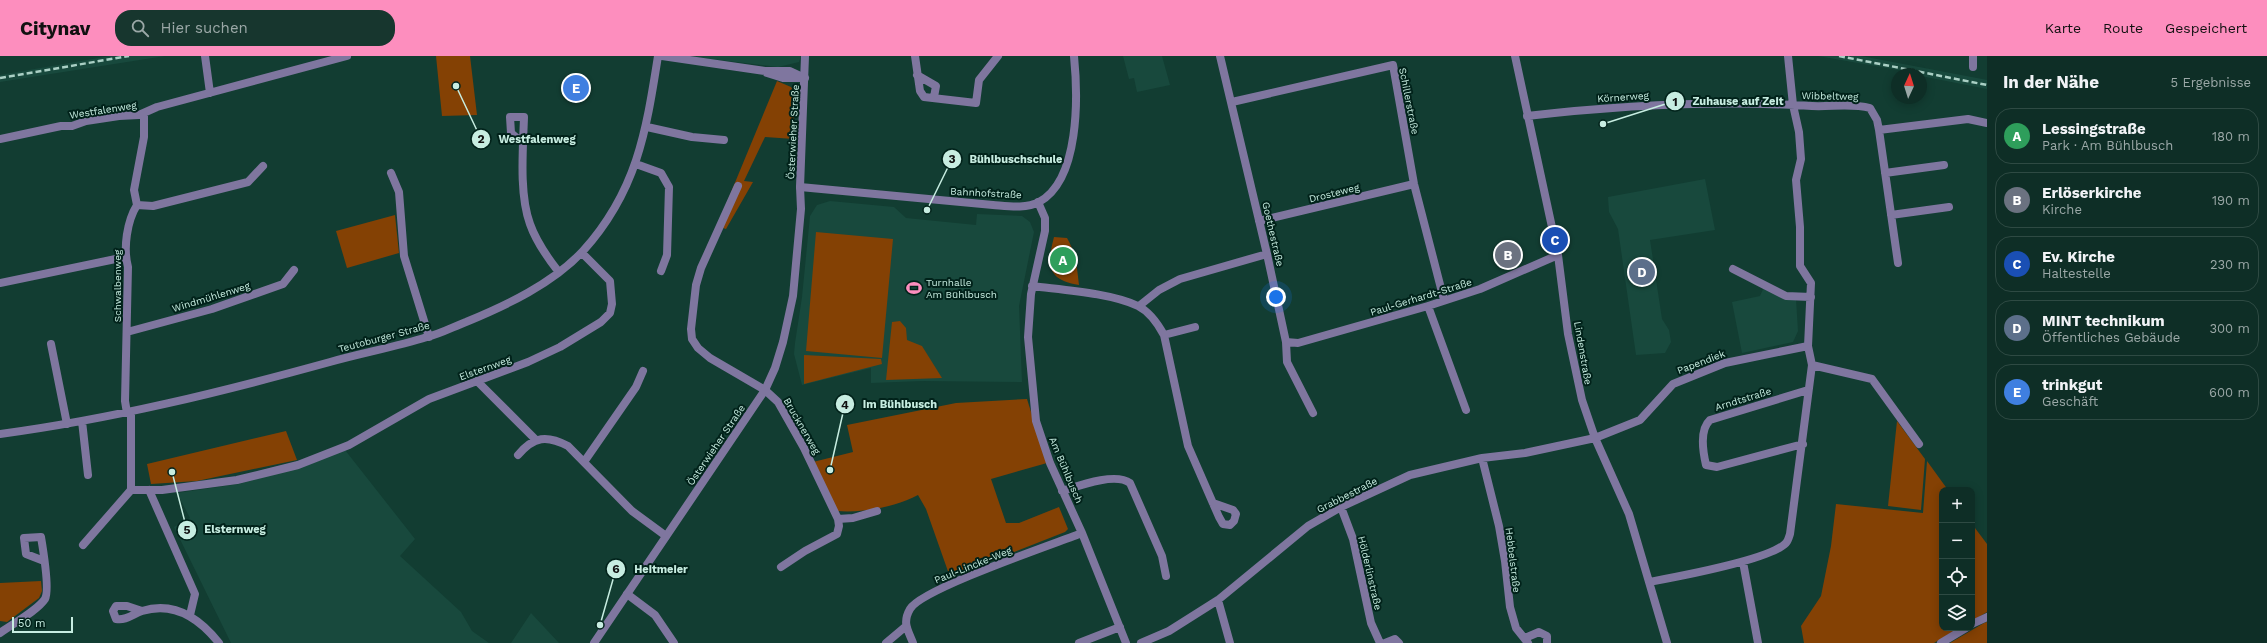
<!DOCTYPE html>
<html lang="de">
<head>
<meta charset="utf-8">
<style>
	:root { --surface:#0e2e26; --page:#17362e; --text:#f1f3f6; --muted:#9ba8a7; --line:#2e4a43; --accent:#fd8ebe }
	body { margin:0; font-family:"Work Sans",sans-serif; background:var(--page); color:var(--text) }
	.controls { position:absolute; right:12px; bottom:12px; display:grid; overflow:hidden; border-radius:8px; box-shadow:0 2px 10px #0003 }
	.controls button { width:36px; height:36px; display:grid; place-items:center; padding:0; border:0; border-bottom:1px solid var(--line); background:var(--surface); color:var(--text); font:20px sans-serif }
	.compass { position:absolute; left:1891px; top:12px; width:36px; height:36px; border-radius:50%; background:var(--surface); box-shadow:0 2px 10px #0003; rotate:4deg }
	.scale { position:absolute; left:12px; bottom:10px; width:61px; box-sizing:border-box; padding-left:4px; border:2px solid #c7ede1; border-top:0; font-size:11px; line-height:14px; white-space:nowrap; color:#c7ede1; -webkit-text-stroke:3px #01221a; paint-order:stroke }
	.you { position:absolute; left:1276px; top:241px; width:14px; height:14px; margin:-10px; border:3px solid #fff; border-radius:50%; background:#1a73e8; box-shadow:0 0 0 6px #1a73e833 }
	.badge { display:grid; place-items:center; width:26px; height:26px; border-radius:50%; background:var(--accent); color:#fff; font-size:13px; font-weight:700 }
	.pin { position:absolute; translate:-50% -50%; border:2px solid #fff; box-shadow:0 1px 4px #0006 }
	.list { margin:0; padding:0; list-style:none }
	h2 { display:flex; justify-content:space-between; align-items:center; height:52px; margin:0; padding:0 16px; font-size:17px }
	h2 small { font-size:13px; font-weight:400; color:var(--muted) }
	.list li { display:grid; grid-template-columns:26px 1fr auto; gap:12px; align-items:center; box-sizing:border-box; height:56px; margin:0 8px 8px; padding:0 8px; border:1px solid var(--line); border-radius:16px }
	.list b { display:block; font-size:15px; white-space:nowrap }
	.list p { margin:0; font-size:13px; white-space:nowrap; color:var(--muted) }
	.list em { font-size:13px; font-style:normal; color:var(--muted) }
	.icon { flex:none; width:22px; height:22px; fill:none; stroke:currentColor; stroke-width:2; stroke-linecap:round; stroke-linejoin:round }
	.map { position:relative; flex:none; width:1987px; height:587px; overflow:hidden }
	header { display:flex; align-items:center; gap:24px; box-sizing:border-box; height:56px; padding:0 20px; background:var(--accent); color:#111 }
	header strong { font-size:19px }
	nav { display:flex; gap:22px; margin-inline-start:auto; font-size:14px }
	.search { width:280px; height:36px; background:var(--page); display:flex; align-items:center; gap:10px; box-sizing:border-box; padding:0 14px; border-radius:16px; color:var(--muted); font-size:15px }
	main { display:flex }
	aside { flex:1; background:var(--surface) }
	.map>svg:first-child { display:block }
</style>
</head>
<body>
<header>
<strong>Citynav</strong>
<div class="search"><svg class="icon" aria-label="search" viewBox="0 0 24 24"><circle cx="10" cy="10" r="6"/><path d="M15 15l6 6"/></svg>Hier suchen</div>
<nav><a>Karte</a><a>Route</a><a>Gespeichert</a></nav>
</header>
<main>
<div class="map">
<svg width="1987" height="587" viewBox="0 0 1987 587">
	<rect width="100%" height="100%" fill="#123d32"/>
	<path fill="#18493d" d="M110 0H165L0 26V19Z
		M686 0H801L799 6 778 11Z
		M1123 0H1162L1170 29 1137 36 1134 22 1129 23Z
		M1818 0H1861L1977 22 1987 24V33L1921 20V18Z
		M1705 123 1715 174 1650 184 1662 263 1669 274 1671 286 1665 297 1636 299 1618 173 1609 156 1608 141Z
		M830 145 894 151 906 162 976 169 977 158 1022 160 1030 166 1034 176 1019 250 1022 326 922 325 871 327V312L802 329 794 298 795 287 802 241 810 160 817 149Z
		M1764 231 1796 243 1798 275 1793 286 1742 297 1732 246 1760 240Z
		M345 394 415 483 400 500 461 556 472 575 489 587H231L174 471 190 462 177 437 239 428 297 411Z
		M531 557 559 587H511Z"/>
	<path fill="#844104" d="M436 0H470L477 59 442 60Z
		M777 25 791 31 794 35V83L765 81 744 125 753 126 726 173 717 170Z
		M395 159 399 197 347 212 336 175Z
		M816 176 893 183 882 302 806 295Z
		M1054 181 1067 182C1076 197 1077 212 1079 229 1046 224 1047 208 1054 181Z
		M900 265 906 272 907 284 922 290 942 322 886 324 892 266Z
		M804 299 881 303 882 308 804 328Z
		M1027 343 1047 407 991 423 1006 467H1019L1059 451 1068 473 1065 476 950 521 926 453 918 439C895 451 863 457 837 455L813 406 853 396 847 369 956 347Z
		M1897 365 1925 403 1921 454 1888 450Z
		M286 375 297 404 197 425 151 428 147 408Z
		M1927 405 1948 434H1942V572H1959L1934 587H1804L1801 570 1821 540 1831 490 1836 448 1923 457Z
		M1972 468 1987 488V556L1972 565Z
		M41 525 42 535 39 542 7 566 0 565V527Z
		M1987 566V587H1950L1984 567Z"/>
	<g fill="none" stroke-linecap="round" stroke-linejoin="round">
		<path stroke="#7f769f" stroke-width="8" d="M205 0 210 37
			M662 0 765 15H790L805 22
			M915 0 920 35 924 41 976 47 979 24 998 0
			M1220 0 1267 198 1286 286 1287 306 1313 357
			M1515 0 1558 199 1568 278 1582 344 1595 382 1629 458 1667 587
			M1973 0V11
			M767 17 783 22H805
			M917 19 936 30 934 41
			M1232 46 1393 9 1414 128 1444 244
			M1527 60C1622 49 1717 44 1812 50 1832 51 1851 47 1870 52L1877 64 1879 74 1898 207
			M647 71 692 81 724 84
			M1879 74 1968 63 1987 67
			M0 83 61 70H72L86 65 119 60 139 59 157 51 347 0
			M523 87 511 77 510 61H524C523 93 519 138 530 168 536 185 547 201 558 215
			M636 108 661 117 669 131 667 199 661 215
			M391 117 399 136 404 200 429 281
			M1885 117 1944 109
			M738 130 701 212 696 229 691 273 692 283 698 292 710 302 765 334 778 346 804 392 838 463 839 470 837 478 805 495 781 511
			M800 131 993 149C1007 150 1026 153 1039 146 1080 124 1078 40 1074 0
			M1038 146 1045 162V175L1031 238 1028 281 1036 365 1050 407 1082 477 1126 587
			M137 149 153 150 248 126 263 110
			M1891 159 1949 151
			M1259 165 1414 128
			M1733 213 1786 240 1811 241
			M0 227 125 201
			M1032 230C1063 234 1111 237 1138 250 1150 256 1158 268 1164 279L1188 390 1219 461 1223 468 1230 469 1234 465 1236 458 1233 454 1213 447
			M1139 250 1159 234 1180 223 1267 198
			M1428 250 1466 354
			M127 276 212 253 283 228 294 214
			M1164 279 1195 271
			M1286 286 1298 287 1428 250 1480 233 1558 199
			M51 288 67 368
			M1812 309 1872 323 1919 388
			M477 325 536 384
			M127 357 125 345 128 211C123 192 127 165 137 149L134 134 144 81V58
			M82 365 88 419
			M0 378C112 363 221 336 330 306 362 297 395 291 427 281 440 278 453 271 466 266 507 249 552 228 583 195 637 135 646 76 658 0
			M1803 388 1717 411 1706 409C1703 396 1699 374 1710 364L1808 334
			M518 399C534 380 547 379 568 390L632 455 666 480
			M1482 402 1499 470 1505 505 1510 551 1516 572 1528 587
			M584 406 636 331 643 315
			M131 434H162L237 424 298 409 349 389 429 343 528 306 560 291 601 266 610 257 612 248 610 225 582 197
			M149 434 195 538 190 559
			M1062 435C1078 430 1115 416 1130 427L1162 500 1166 520
			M1341 451 1353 483 1371 567 1380 587
			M838 463 853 462 877 455
			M83 489 131 434V356
			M1743 506 1758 587
			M1649 526C1676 521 1770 504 1786 487 1788 485 1789 481 1790 478L1812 309 1808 290 1811 227 1800 210V171L1796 124 1801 103 1799 76 1793 49 1788 0
			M627 538 655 559 674 587
			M1218 544 1230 587
			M142 555 127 550H116L113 555 116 563C126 565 133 558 142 555 174 545 200 563 219 587
			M1972 568 1987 561
			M0 577C12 568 37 555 45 543 50 534 43 493 41 481L24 482 26 498 44 505
			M1525 582 1539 576 1547 580V587
			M886 587 905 571
			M913 587C908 574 902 567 910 553 921 533 1054 488 1082 477
			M1079 587 1120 571
			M1141 587 1169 575 1218 544 1308 470 1341 451 1410 419 1482 402 1525 397 1595 382 1640 364 1673 328 1725 307 1808 290
			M1385 587 1395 583 1399 587
			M1941 587 1966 572"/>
		<path stroke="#7f769f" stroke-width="8" d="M594 587 765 334 775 312 783 286 793 240 801 153 800 131 805 0"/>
		<path stroke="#a9cfc4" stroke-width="2.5" stroke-dasharray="6 3" stroke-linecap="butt" d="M1839 0 1987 29
			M0 22 129 0"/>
	</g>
	<defs>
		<symbol id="stadium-bare" viewBox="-9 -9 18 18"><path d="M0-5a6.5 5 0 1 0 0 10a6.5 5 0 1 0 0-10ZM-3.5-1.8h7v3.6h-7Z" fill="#fd8ebe" stroke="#01221a" stroke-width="2.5" paint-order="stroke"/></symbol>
	</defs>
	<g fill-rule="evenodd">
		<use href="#stadium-bare" x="903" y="221" width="22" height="22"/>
	</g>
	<g text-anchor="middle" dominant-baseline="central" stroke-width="4" stroke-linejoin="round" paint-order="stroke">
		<g font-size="10" fill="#c7ede1" stroke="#01221a">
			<text transform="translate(1830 40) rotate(1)">Wibbeltweg</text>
			<text transform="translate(1623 41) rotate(-4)">Körnerweg</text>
			<text transform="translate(1409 45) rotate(79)">Schillerstraße</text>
			<text transform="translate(103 54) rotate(-9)">Westfalenweg</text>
			<text transform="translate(793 76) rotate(-87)">Österwieher Straße</text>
			<text transform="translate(986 137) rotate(3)">Bahnhofstraße</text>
			<text transform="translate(1334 137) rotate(-14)">Drosteweg</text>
			<text transform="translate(1273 178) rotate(77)">Goethestraße</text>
			<text transform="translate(117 230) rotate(-90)">Schwalbenweg</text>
			<text transform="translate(211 241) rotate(-17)">Windmühlenweg</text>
			<text transform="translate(1421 241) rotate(-17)">Paul-Gerhardt-Straße</text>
			<text transform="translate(384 281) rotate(-15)">Teutoburger Straße</text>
			<text transform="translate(1583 297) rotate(80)">Lindenstraße</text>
			<text transform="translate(1701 306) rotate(-21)">Papendiek</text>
			<text transform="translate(485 312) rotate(-20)">Elsternweg</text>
			<text transform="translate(1743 343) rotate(-17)">Arndtstraße</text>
			<text transform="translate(802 370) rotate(60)">Brucknerweg</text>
			<text transform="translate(716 389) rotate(-56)">Österwieher Straße</text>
			<text transform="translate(1066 414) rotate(67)">Am Bühlbusch</text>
			<text transform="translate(1347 439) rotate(-27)">Grabbestraße</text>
			<text transform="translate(1513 504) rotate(83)">Hebbelstraße</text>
			<text transform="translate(973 509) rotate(-22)">Paul-Lincke-Weg</text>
			<text transform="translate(1370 517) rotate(77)">Hölderlinstraße</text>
		</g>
		<g font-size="10" fill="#c7ede1" stroke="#01221a" text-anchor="start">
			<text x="926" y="226">Turnhalle<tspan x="926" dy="12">Am Bühlbusch</tspan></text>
		</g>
	</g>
	<path fill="none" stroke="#c7ede1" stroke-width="1.5" d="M1603 68L1675 45M456 30L481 83M927 154L952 103M830 414L845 348M172 416L187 474M600 569L616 513"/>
	<g fill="#c7ede1" stroke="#01221a" stroke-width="1.5">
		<circle cx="1603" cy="68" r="4"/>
		<circle cx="456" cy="30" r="4"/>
		<circle cx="927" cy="154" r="4"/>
		<circle cx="830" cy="414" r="4"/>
		<circle cx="172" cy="416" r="4"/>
		<circle cx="600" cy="569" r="4"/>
		<circle cx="1675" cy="45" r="10"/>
		<circle cx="481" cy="83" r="10"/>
		<circle cx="952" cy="103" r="10"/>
		<circle cx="845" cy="348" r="10"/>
		<circle cx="187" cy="474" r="10"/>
		<circle cx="616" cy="513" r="10"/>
	</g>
	<g font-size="12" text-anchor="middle" font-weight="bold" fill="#111">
		<text x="1675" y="50">1</text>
		<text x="481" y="87">2</text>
		<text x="952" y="107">3</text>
		<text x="845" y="353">4</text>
		<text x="187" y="478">5</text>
		<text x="616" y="517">6</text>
	</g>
	<g font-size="11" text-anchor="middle" font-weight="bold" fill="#c7ede1" stroke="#01221a" stroke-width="4" stroke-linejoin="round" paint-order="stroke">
		<text x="1738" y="49">Zuhause auf Zeit</text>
		<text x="537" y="87">Westfalenweg</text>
		<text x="1016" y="107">Bühlbuschschule</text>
		<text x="900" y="352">Im Bühlbusch</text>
		<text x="235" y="477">Elsternweg</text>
		<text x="661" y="517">Heitmeier</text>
	</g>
</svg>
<div class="controls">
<button>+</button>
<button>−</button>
<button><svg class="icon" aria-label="locate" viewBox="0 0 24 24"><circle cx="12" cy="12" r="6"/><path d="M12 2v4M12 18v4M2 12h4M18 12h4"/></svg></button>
<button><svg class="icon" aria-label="layers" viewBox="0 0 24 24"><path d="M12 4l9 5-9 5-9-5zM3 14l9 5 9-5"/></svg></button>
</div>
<svg class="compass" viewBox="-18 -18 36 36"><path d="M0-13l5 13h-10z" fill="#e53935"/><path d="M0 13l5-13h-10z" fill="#9ba8a7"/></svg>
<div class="scale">50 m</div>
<div class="you"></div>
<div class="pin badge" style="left:1063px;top:204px;background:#2e9e5b">A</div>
<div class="pin badge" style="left:1508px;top:199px;background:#6b7280">B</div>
<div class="pin badge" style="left:1555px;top:184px;background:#1a4fb4">C</div>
<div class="pin badge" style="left:1642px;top:216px;background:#5c6f8a">D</div>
<div class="pin badge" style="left:576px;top:32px;background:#3f7fe0">E</div>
</div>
<aside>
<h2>In der Nähe<small>5 Ergebnisse</small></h2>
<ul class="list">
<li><span class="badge" style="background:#2e9e5b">A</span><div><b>Lessingstraße</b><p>Park · Am Bühlbusch</p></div><em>180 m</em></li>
<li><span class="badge" style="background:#6b7280">B</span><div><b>Erlöserkirche</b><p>Kirche</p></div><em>190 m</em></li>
<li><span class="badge" style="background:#1a4fb4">C</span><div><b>Ev. Kirche</b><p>Haltestelle</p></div><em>230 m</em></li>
<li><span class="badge" style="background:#5c6f8a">D</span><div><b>MINT technikum</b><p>Öffentliches Gebäude</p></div><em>300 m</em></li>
<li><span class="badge" style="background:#3f7fe0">E</span><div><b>trinkgut</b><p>Geschäft</p></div><em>600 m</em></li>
</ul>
</aside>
</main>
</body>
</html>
